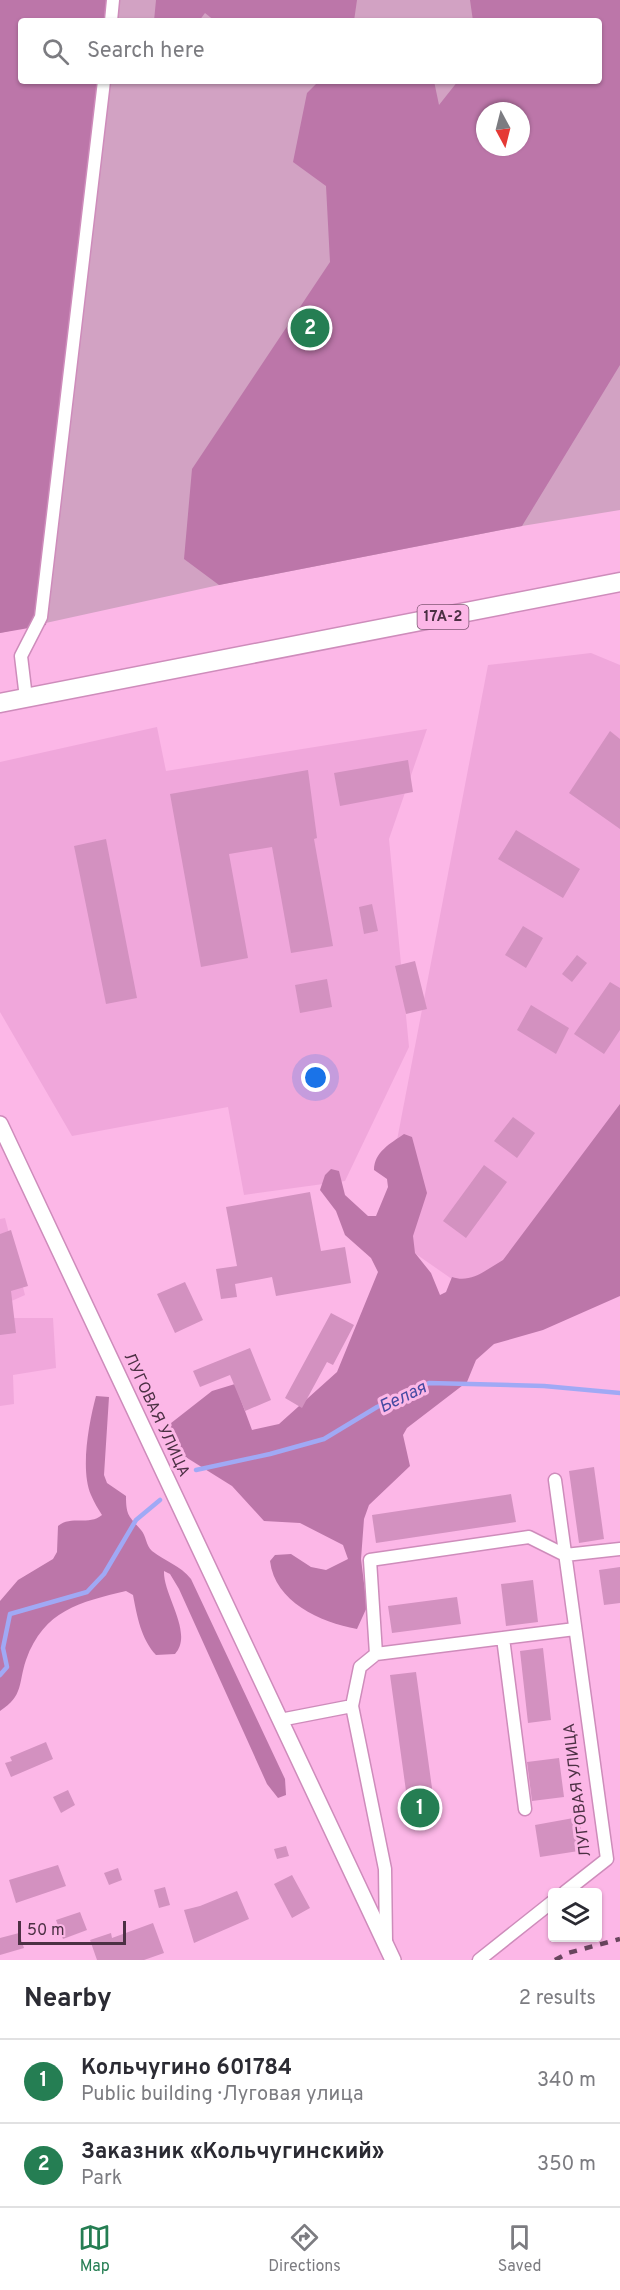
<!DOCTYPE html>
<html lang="en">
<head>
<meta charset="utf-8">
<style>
	:root { --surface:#fff; --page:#f2f2f3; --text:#2b2b33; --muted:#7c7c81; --line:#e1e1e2; --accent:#257e53 }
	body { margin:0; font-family:Overpass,sans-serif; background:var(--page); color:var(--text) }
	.controls { position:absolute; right:18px; bottom:18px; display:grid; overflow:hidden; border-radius:6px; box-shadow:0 2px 4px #0004 }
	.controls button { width:54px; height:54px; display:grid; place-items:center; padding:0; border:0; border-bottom:2px solid var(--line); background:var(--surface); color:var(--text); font:30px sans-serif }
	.compass { position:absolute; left:476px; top:102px; width:54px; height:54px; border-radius:50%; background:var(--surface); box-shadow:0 2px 4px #0004; rotate:173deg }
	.scale { position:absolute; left:18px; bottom:15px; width:108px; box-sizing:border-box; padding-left:6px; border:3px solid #4c3044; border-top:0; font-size:16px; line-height:21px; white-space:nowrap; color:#4c3044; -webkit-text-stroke:4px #fcb7e7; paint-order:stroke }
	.you { position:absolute; left:316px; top:1078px; width:21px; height:21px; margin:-15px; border:4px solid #fff; border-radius:50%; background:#1a73e8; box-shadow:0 0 0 9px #1a73e833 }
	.badge { display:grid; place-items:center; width:39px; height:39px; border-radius:50%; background:var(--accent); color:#fff; font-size:20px; font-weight:700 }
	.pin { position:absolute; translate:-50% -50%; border:3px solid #fff; box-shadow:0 2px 6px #0006 }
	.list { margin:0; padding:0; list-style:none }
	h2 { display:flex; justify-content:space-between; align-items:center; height:78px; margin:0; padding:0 24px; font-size:26px }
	h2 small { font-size:20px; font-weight:400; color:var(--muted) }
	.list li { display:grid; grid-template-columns:39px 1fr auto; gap:18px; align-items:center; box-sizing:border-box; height:84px; padding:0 24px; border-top:2px solid var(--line) }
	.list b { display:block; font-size:22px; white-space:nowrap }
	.list p { margin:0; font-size:20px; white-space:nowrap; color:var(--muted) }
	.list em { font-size:20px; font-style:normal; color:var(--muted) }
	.icon { flex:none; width:33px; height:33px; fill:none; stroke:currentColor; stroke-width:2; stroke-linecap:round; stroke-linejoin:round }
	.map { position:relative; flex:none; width:620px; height:1960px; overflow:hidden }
	.search { position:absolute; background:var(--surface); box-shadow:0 2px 4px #0004; left:18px; right:18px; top:18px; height:66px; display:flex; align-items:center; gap:15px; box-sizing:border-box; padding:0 21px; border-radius:6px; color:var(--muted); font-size:22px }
	.sheet { height:246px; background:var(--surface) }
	nav { display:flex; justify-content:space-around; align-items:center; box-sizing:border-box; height:84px; border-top:2px solid var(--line); background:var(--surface); font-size:16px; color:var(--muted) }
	nav a { display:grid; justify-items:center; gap:3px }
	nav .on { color:var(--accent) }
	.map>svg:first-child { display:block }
</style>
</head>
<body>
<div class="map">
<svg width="620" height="1960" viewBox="0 0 620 1960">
	<rect width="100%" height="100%" fill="#fcb7e7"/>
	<path fill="#f0a7db" d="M591 653 620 665V1146L482 1300 380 1229 488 665Z
		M157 727 166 771 427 729 389 839 409 1047 345 1181 244 1195 228 1107 72 1136 0 1012V762Z
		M5 1218 25 1295 7 1303 10 1318H53L56 1368 13 1375 14 1404 0 1406V1219Z"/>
	<path fill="#d2a2c3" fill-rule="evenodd" d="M0 0H620V510L522 526 219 585 0 633ZM21 21H599V81H21ZM485 111H521V147H485Z"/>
	<path fill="#bc76a9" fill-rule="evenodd" d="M0 0H116L114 21H21V81H107L46 625 0 633Z
		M156 0H357L354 21H215L205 13 199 21H154Z
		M470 0H620V365L522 526 219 585 184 559 192 469 330 262 326 186 293 162 307 93 319 81H434L439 105 458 81H599V21H473ZM485 111H521V147H485Z
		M620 1104V1296L543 1330 494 1344 476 1360 467 1382 407 1428 403 1435 410 1466 369 1505 364 1519 361 1559 367 1607 357 1629C320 1622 275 1602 270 1561L275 1555 291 1554 311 1567 326 1570 348 1559 343 1545 300 1523 264 1521 232 1486 184 1456 166 1427 212 1391 235 1384 252 1430 279 1424 337 1372 378 1272 371 1258 345 1235 336 1211 320 1190 325 1175 331 1169 339 1171 345 1195 368 1216H376L388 1187 387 1179 374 1170C374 1152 391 1143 404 1134L412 1137 427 1193 413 1236 415 1253 431 1273 440 1295 446 1292 452 1277C471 1284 487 1269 503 1260Z
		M96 1396 109 1397 104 1475 107 1483 126 1496C126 1516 129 1516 141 1530 146 1535 146 1546 152 1551 166 1562 180 1565 191 1579L285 1779 286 1795 278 1798 267 1784 179 1589 170 1574 164 1571C163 1595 194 1633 175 1654L156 1655C141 1639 137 1616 133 1595L126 1591C80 1602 44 1610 26 1660 18 1684 24 1695 0 1711V1601L18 1580 53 1559 57 1552 58 1526C71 1515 89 1526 102 1515 98 1509 94 1502 91 1495 80 1470 89 1422 96 1396Z"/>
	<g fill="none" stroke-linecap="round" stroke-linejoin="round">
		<path stroke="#a0a9f5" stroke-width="4.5" d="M196 1470 270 1454 324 1439 377 1407 429 1383 544 1386 620 1393
			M0 1675 7 1667 3 1648 10 1614 87 1592 104 1574 136 1520 160 1500"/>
	</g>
	<path fill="#d391c0" d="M610 731 620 739V829L569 793Z
		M408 760 413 792 340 806 334 773Z
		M308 770 317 838 314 839 333 946 291 953 272 847 229 854 248 958 201 967 170 794Z
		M516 830 580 869 563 898 498 859Z
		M106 839 137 998 106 1004 74 846Z
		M372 904 378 931 364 934 359 907Z
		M523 926 543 938 526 968 505 955Z
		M577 955 587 963 572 982 562 974Z
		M415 961 427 1009 406 1014 395 966Z
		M327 979 332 1007 300 1013 295 985Z
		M610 982 620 988V1030L604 1054 574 1034Z
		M531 1005 569 1028 556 1054 517 1030Z
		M513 1117 535 1133 517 1158 494 1141Z
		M484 1165 507 1182 466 1238 443 1221Z
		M310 1192 321 1251 345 1247 351 1283 276 1296 272 1277 235 1284 237 1297 221 1299 216 1269 237 1266 226 1207Z
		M11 1230 28 1286 11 1291 16 1333 0 1335V1234Z
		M185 1282 203 1320 175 1333 157 1294Z
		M331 1313 354 1325 333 1365 327 1362 302 1408 285 1398Z
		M250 1348 271 1400 245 1411 230 1375 200 1387 193 1371Z
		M594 1467 604 1539 579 1543 569 1471Z
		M511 1494 516 1522 376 1543 372 1515Z
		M620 1567V1603L604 1605 599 1570Z
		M533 1580 538 1622 506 1626 501 1584Z
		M457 1597 461 1624 392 1633 388 1606Z
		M543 1648 551 1720 528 1723 520 1651Z
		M416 1672 436 1817 410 1820 390 1675Z
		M46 1742 53 1759 11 1777 5 1763 12 1761 10 1757Z
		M559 1758 564 1797 532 1801 527 1762Z
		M68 1790 75 1805 61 1813 53 1797Z
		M579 1817 585 1850 540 1857 535 1825Z
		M286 1846 289 1856 277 1859 274 1849Z
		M58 1865 66 1886 16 1903 9 1880Z
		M118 1868 122 1880 109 1885 104 1873Z
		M292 1875 310 1908 292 1918 274 1884Z
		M165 1887 170 1905 159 1908 154 1890Z
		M237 1891 249 1919 194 1943 184 1910 200 1906Z
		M80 1912 87 1930 63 1939 56 1920Z
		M153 1923 164 1953 144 1960H97L90 1940 111 1933 112 1938Z
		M19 1933 24 1948 0 1955V1938Z"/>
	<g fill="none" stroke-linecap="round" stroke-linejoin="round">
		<defs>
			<path id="minor" d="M111 21 113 0
				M26 698 21 656 41 617 104 81
				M555 1480 607 1859 565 1892
				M503 1638 525 1809
				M376 1654 575 1629
				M280 1720 352 1706
				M386 1942 385 1869 352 1706 360 1667 376 1654 370 1560 529 1537 565 1555 620 1549
				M479 1960 552 1902"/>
			<path id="tertiary" d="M0 1124 393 1960"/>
			<path id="primary" d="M0 703 620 582"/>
		</defs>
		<use href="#minor" stroke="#ce8cbb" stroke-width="15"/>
		<use href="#tertiary" stroke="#ce8cbb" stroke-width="18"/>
		<use href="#primary" stroke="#ce8cbb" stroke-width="21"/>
		<use href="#minor" stroke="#fff" stroke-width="12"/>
		<use href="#tertiary" stroke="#fff" stroke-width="15"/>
		<use href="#primary" stroke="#fff" stroke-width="18"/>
		<path stroke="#68455e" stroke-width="4.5" stroke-dasharray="8 8" stroke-linecap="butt" d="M555 1960 568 1953 620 1939"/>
	</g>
	<g text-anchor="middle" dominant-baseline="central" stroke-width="6" stroke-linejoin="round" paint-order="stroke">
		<rect fill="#fcb7e7" stroke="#815875" stroke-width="1.5" x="417.5" y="605" width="51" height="24" rx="4.5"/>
		<g font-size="15" font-weight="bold" fill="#4c3044">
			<text x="443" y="617">17А-2</text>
		</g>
		<g font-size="16" fill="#4c3044" stroke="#fcb7e7">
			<text transform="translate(156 1415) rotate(65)">ЛУГОВАЯ УЛИЦА</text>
			<text transform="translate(578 1790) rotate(-97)">ЛУГОВАЯ УЛИЦА</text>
		</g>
		<g font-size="18" font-style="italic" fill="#474aa2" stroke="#fcb7e7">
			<text transform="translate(403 1398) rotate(-26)">Белая</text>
		</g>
	</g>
</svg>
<div class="controls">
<button><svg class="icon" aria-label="layers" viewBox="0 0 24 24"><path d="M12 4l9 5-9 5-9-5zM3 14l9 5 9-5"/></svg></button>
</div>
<svg class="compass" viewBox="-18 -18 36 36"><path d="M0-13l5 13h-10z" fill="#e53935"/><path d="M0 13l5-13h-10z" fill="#7c7c81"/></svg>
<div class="scale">50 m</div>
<div class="you"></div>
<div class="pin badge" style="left:420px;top:1808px">1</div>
<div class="pin badge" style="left:310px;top:328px">2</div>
<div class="search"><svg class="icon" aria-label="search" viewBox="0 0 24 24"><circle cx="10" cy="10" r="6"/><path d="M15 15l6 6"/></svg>Search here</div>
</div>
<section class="sheet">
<h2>Nearby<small>2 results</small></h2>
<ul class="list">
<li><span class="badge">1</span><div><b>Кольчугино 601784</b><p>Public building · Луговая улица</p></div><em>340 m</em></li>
<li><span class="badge">2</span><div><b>Заказник «Кольчугинский»</b><p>Park</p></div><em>350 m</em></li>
</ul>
</section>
<nav>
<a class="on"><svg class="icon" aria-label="map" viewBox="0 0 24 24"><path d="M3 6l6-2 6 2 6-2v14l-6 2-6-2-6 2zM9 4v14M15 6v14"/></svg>Map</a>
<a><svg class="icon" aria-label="directions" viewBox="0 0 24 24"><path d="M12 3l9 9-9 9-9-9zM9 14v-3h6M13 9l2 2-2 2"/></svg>Directions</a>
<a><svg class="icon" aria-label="saved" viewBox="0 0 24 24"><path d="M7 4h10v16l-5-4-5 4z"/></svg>Saved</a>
</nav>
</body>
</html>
